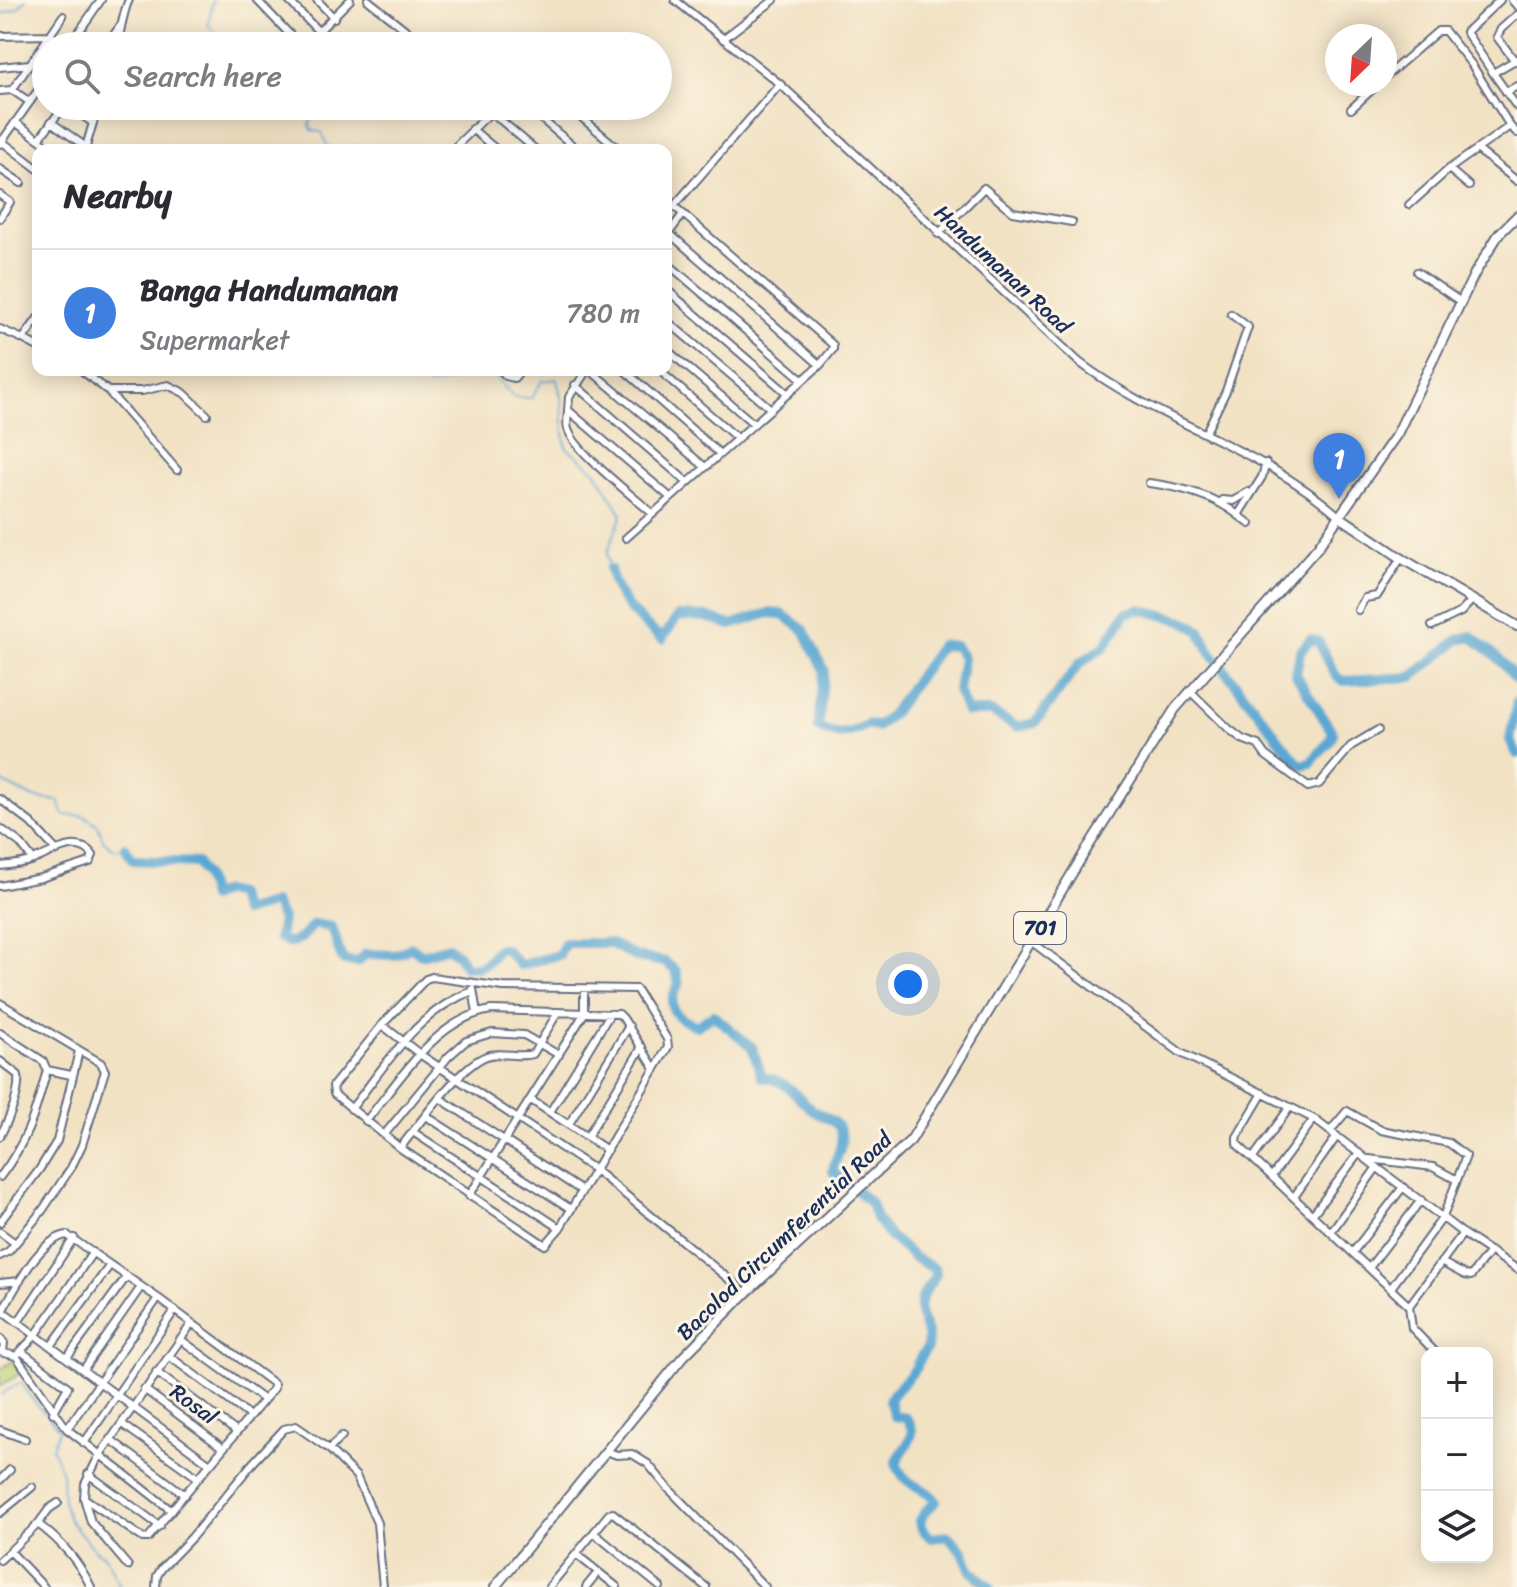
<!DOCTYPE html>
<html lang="en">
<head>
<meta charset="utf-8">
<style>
	:root { --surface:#fff; --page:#f7f7f7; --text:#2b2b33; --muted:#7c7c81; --line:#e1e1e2; --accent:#2563eb }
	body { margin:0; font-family:Sriracha,sans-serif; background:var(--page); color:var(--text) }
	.controls { position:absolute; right:24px; bottom:24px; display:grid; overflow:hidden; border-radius:16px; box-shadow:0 4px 20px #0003 }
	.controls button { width:72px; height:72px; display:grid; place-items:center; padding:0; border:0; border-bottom:2px solid var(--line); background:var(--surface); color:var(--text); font:40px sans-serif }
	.compass { position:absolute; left:1325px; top:24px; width:72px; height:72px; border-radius:50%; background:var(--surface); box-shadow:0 4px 20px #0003; rotate:205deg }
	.you { position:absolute; left:908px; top:984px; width:28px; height:28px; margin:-20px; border:6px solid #fff; border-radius:50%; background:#1a73e8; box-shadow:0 0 0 12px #1a73e833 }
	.badge { display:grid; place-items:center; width:52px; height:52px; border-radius:50%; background:var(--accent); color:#fff; font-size:26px; font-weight:700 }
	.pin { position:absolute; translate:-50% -66px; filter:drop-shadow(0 2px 4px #0008) }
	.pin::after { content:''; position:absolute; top:42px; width:28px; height:24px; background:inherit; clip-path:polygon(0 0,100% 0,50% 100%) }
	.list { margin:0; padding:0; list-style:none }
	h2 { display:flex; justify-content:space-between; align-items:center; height:104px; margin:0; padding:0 32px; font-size:34px }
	h2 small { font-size:26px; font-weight:400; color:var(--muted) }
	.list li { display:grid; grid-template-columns:52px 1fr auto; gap:24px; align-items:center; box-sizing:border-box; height:128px; padding:0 32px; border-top:2px solid var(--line) }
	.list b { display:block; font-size:30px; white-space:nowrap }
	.list p { margin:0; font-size:26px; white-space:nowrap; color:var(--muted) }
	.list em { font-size:26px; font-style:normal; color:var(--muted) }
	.icon { flex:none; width:44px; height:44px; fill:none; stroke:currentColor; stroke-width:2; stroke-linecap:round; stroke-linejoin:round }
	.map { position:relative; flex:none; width:1517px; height:1587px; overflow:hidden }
	.search { position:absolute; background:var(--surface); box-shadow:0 4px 20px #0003; left:32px; top:32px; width:640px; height:88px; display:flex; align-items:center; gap:20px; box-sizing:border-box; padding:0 28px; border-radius:44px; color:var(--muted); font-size:30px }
	.panel { position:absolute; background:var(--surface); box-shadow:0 4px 20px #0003; left:32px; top:144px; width:640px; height:232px; border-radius:16px }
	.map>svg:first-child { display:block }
</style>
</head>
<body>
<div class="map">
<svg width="1517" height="1587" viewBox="0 0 1517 1587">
	<rect width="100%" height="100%" fill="#fcf5e5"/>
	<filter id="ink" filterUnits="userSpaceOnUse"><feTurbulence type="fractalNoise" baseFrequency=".0125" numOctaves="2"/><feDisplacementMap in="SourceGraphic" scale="16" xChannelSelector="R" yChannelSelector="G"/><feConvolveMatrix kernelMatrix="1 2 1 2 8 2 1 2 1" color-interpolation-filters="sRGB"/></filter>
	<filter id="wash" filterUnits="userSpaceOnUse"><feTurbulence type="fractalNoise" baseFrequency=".006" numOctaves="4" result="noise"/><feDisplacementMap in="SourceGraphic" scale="32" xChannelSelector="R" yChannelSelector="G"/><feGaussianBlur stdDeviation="1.8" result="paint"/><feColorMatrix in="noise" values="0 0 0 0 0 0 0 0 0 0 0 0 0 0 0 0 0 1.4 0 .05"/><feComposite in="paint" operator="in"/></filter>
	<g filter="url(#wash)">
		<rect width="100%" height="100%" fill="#f2e2c4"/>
		<path fill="#bdd377" stroke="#6c816a" stroke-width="2" d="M13 1361 21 1373 0 1386V1370Z"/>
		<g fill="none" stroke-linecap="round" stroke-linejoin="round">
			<path stroke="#5aa7d3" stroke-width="2" d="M213 0 208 26 233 46
				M0 15 18 8 26 0
				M302 106 311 117 310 126 313 131 322 132 328 147 334 150
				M347 150 356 146 369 150
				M419 370 428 386 457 379 470 370
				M487 370 491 371 513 397 532 398 542 381 556 379C565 400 561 424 566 447L595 471 622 514 607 554 610 569
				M0 781 34 798 59 801 64 815 85 816 98 825 103 840 115 850 125 847
				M0 1395 22 1382 28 1394 59 1429 52 1448 62 1473 63 1501 69 1520 95 1550 105 1556 120 1587"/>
			<path stroke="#5aa7d3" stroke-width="10" d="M610 569C616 602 638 619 662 639L678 616 706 617 731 625 769 613 782 614 804 630 824 670 818 727C838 737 849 735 868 724L877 727 894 711 941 645 955 646 963 658 958 691 967 712H991L1017 727 1035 723 1080 663 1104 647 1126 613 1140 609 1185 621 1200 631 1209 650 1297 762 1303 765 1311 763C1318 752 1330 745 1333 733L1296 675 1300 652 1310 640 1318 641 1336 676 1343 681 1412 677 1459 639 1471 636 1497 657 1517 680
				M1517 701 1510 740 1517 754
				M125 847 133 860 197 863 205 876 211 897 224 891 237 894 243 912 274 903 282 919 279 938 290 943 301 938 314 924 331 927C338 939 336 950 344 961L358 962 366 954 395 955 412 947 422 955 448 947 458 955 465 966C482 970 488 963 497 949H505L520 965 559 955 565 943H610L636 957 665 962 676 971 679 984C665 1007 673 1017 697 1026L713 1015 752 1047 762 1077C790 1081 794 1095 814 1111 826 1119 838 1119 841 1135 844 1148 834 1158 833 1172L871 1203 876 1218 889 1236 915 1258 935 1269 936 1275C929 1285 919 1298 920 1311 923 1326 930 1331 927 1349 920 1355 920 1359 916 1367 909 1380 896 1387 889 1400L894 1416 906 1418C921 1436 904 1445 896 1463 907 1491 922 1482 936 1501L925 1512 920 1521 922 1529 931 1538 948 1536 963 1552 971 1571 990 1587"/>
		</g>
	</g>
	<g filter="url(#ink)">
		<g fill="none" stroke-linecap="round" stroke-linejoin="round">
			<defs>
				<path id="minor" d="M257 0 297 42 306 44 350 0
					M288 0 319 32
					M317 0 334 18
					M368 0 426 46
					M675 0 780 84 1079 362C1161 424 1260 446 1340 517
					M1500 0 1466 32 1493 73 1517 59
					M1512 0 1517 6
					M0 36 50 35 66 46
					M723 39 774 0
					M69 46 101 0
					M106 46 120 26
					M117 46C120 34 124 8 129 0
					M1515 61 1497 37 1501 29 1517 15
					M0 67 30 64
					M1493 73 1517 107
					M1385 77 1438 31H1445L1472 65 1510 126 1517 133
					M12 90 30 102
					M0 91 12 90 63 16
					M1506 92 1517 86
					M69 106 93 123
					M526 106 578 150
					M568 106 620 150
					M1351 109 1378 84
					M491 112 536 150
					M15 122 54 150
					M51 122 86 147
					M472 129 497 150
					M39 139 64 106
					M0 140 38 169
					M0 144 46 79
					M85 150 98 106
					M452 150 497 106
					M1478 150 1517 181
					M0 169 21 183
					M1449 169 1469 186
					M0 195 10 202 0 218
					M1409 205 1449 169 1510 126
					M669 233 683 214
					M938 234 984 188 1013 212 1072 222
					M666 237 669 233 820 365
					M666 262 803 380
					M1417 272 1461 302
					M666 289 788 394
					M666 320 771 409
					M0 329 23 339 38 318
					M23 339 38 347
					M666 349 754 424
					M81 370 108 391 177 470
					M501 370 506 376 514 378 521 370
					M587 370 569 397 568 410 671 498
					M590 370 705 467
					M624 370 720 454
					M659 370 738 439
					M575 385 687 482
					M108 391H142L168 385 184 393 207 415
					M568 410C568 416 566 424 568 429 574 451 634 497 653 514
					M1206 432 1226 391 1248 327 1231 314
					M1149 483C1181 487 1213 495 1238 515L1262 477 1266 463
					M1222 500 1233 501 1248 492
					M1238 515 1250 524
					M626 538 820 365 833 349V345L674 206 780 84
					M1358 610 1365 598 1377 596 1401 558
					M1432 626 1461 612 1473 599
					M1190 691 1229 729 1242 739 1258 745 1265 755 1308 787 1319 784 1351 746 1378 730
					M0 799 31 823 57 851
					M0 828 20 843 33 860
					M0 866C11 865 22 864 33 860 52 853 77 835 93 855L90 862 41 878 0 886
					M1032 942 1181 1053 1314 1119 1465 1235 1517 1269
					M432 977 503 987 636 989 667 1039 668 1047 560 1228 545 1245 400 1148 334 1094 333 1086 382 1025 426 979Z
					M473 989 477 1013
					M0 1003 101 1063 105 1071 82 1145 71 1168 42 1211 9 1251 0 1256
					M382 1025 421 1055 595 1170 746 1293
					M0 1033 43 1061 47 1070C35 1114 28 1140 0 1177
					M0 1061 18 1075C20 1094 9 1119 0 1136
					M47 1070 71 1075
					M1263 1093 1237 1137V1144L1409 1306 1463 1233
					M441 1099 582 1191
					M531 1100 607 1150
					M351 1109C386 1065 418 1010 473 991
					M550 1112 610 1014
					M426 1116 571 1209
					M366 1121C400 1080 435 1019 491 1010L619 1014 623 1018 655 1069
					M569 1124 629 1026
					M1330 1131 1347 1111 1381 1130 1449 1143 1466 1156 1457 1180
					M413 1132 560 1228
					M384 1135 448 1057 466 1041 492 1033 524 1035 559 1055
					M587 1137 642 1047
					M400 1148C419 1125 462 1061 490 1055 504 1052 519 1058 533 1054L558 1012
					M1253 1158 1290 1107
					M1369 1159 1433 1167 1457 1180 1443 1217 1391 1288
					M1272 1176 1314 1119
					M469 1196 584 1014V989
					M1294 1197 1337 1136
					M1313 1214 1359 1153
					M0 1222 39 1170 57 1141 79 1051
					M0 1232 15 1243
					M1331 1232 1377 1167
					M1353 1252 1403 1187
					M1441 1262 1465 1275 1471 1276 1490 1251
					M1369 1268 1421 1200
					M0 1283 20 1281
					M1409 1306 1412 1328 1436 1353
					M0 1309 210 1464
					M2 1311C16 1288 39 1239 67 1235L158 1298 274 1384V1388L148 1538H143L84 1498
					M18 1322 74 1238
					M0 1338 4 1343 3 1352
					M180 1339 264 1400
					M51 1346 110 1265
					M21 1351 68 1387 53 1413
					M0 1352 16 1356 67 1429 172 1511
					M16 1356 35 1336 93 1252
					M169 1356 250 1416
					M67 1358 127 1276
					M83 1370 141 1287
					M156 1372 237 1432
					M144 1389 223 1448
					M122 1424 198 1478
					M67 1429 158 1298
					M0 1430 25 1439
					M110 1439 185 1495
					M84 1443 175 1310
					M329 1449 342 1436
					M606 1451 617 1455 632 1454 648 1464 668 1488 765 1587
					M88 1474 160 1526
					M0 1480 10 1470
					M0 1513 32 1487
					M38 1524 49 1509 58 1503
					M594 1533 660 1587
					M576 1554 617 1587
					M0 1560 10 1551
					M128 1566 91 1522 84 1498 85 1484 99 1456 192 1323
					M44 1587 10 1551 38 1524C61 1541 79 1562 91 1587
					M156 1587 157 1576 162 1568 192 1537 251 1465 284 1429 296 1426 329 1449 356 1476 377 1523 383 1587
					M549 1587 609 1514 613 1513 706 1587
					M586 1587 598 1572"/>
				<path id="major" d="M1340 517 1401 558 1517 626
					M495 1587 682 1358 746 1293 911 1140 1085 852 1175 709 1318 547 1397 434 1475 273 1499 234 1517 216"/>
			</defs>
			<use href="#minor" stroke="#666e82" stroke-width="10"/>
			<use href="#major" stroke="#666e82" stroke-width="12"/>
			<use href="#minor" stroke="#fff" stroke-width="6"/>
			<use href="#major" stroke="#fff" stroke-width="8"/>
		</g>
	</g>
	<g text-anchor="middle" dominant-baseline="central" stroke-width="6" stroke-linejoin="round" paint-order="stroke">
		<rect fill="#fcf5e5" stroke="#5e6a86" stroke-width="2" x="1014" y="912" width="52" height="32" rx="6"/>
		<g font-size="20" font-weight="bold" fill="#1b2f5e">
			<text x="1040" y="928">701</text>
		</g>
		<g font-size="22" fill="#1b2f5e" stroke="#fcf5e5">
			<text transform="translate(1003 269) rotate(43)">Handumanan Road</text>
			<text transform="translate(784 1236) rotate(-44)">Bacolod Circumferential Road</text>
			<text transform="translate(194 1404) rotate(36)">Rosal</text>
		</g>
	</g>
</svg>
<div class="controls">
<button>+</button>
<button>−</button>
<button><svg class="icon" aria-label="layers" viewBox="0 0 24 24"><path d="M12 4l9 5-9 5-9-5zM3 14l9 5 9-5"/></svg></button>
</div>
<svg class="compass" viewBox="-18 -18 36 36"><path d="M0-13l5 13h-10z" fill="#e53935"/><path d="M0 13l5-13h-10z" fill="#7c7c81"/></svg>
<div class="you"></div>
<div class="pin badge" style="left:1339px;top:499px;background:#3f7fe0">1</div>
<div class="search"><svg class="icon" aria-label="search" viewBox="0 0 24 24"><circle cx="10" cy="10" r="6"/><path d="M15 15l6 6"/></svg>Search here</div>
<section class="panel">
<h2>Nearby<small></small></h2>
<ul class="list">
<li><span class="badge" style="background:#3f7fe0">1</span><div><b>Banga Handumanan</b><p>Supermarket</p></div><em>780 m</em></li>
</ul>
</section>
</div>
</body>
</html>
